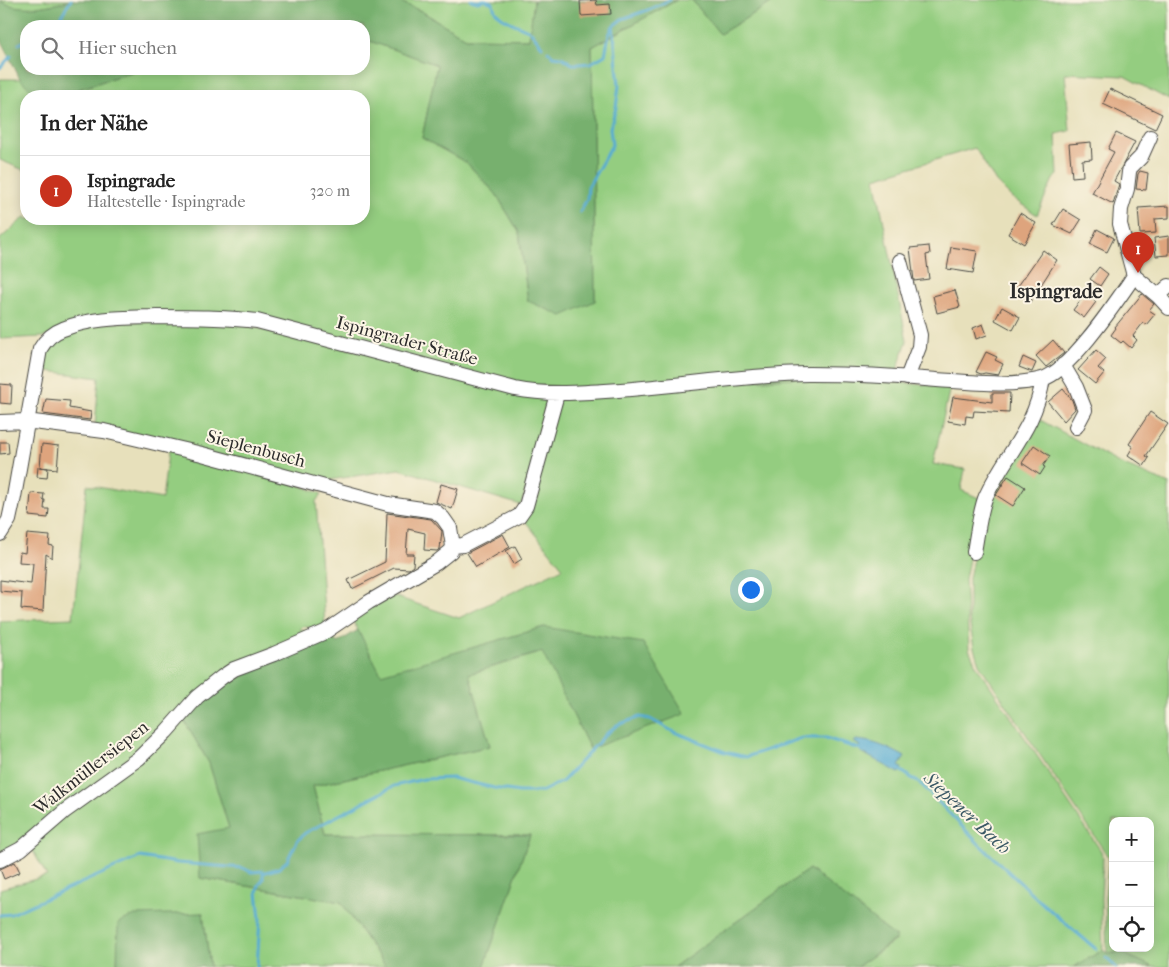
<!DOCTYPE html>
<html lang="de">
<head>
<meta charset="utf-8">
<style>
	:root { --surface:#fff; --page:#f6f6f6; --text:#222; --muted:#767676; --line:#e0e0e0; --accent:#c8321e }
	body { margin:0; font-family:"IM FELL French Canon",serif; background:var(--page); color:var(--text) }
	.controls { position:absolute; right:15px; bottom:15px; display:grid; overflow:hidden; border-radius:10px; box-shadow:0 2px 12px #0003 }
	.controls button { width:45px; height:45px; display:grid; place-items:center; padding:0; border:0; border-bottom:1px solid var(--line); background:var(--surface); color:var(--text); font:25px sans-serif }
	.you { position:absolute; left:750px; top:589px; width:18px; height:18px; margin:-12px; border:4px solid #fff; border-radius:50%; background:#1a73e8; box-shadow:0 0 0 8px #1a73e833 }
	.badge { display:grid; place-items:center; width:32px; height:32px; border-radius:50%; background:var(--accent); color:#fff; font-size:16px; font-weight:700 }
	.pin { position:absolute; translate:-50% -41px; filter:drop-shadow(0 1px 2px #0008) }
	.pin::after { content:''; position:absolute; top:26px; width:18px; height:15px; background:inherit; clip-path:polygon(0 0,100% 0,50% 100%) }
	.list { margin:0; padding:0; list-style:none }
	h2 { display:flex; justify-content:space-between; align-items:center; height:65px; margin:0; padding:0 20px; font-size:21px }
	h2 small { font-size:16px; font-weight:400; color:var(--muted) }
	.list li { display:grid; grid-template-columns:32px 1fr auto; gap:15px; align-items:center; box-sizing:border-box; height:70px; padding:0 20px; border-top:1px solid var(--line) }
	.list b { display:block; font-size:19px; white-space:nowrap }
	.list p { margin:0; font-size:16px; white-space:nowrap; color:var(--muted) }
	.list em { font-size:16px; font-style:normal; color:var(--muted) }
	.icon { flex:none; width:28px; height:28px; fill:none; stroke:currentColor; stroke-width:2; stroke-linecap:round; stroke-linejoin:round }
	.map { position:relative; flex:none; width:1169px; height:967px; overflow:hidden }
	.search { position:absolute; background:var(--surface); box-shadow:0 2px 12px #0003; left:20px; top:20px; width:350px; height:55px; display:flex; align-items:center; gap:12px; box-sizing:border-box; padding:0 18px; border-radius:20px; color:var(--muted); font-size:19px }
	.panel { position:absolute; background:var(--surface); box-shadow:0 2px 12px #0003; left:20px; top:90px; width:350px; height:135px; border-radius:20px }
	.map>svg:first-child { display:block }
</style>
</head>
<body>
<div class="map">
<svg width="1169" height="967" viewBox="0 0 1169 967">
	<rect width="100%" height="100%" fill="#fcf5e5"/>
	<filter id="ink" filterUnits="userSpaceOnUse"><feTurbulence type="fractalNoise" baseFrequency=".02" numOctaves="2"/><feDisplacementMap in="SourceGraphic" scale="10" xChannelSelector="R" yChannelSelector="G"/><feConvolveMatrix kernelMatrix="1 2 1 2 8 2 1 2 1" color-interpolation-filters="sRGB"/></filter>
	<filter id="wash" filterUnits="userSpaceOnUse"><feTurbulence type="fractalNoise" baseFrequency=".0096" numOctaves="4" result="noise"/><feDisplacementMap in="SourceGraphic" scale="20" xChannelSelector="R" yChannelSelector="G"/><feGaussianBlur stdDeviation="1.12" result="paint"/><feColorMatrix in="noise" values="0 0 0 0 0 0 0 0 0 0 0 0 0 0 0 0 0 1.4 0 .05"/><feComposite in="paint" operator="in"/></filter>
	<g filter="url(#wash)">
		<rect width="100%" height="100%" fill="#e7e0bb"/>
		<path fill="#94cd80" stroke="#607c56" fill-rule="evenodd" d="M0 0H74C54 4 17 15 0 0Z
			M396 0H534L529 39 466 38 421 11Z
			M677 0H692L720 34 776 0H1169V100L1124 76 1065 73 1070 131 1056 134 1058 175 1053 179 1037 215 1011 197 996 182 975 148 875 178 907 341 896 373 527 390 258 320 128 315 43 337 0 339V239L26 216V219H364V96H58L140 69H364V39L437 65 422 138 467 163 496 194 519 232 528 301H595L592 47Z
			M0 79H20L37 96H26V171L0 160Z
			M217 319 554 395 521 505 399 469 330 480 327 485 95 426 99 378 40 370 45 349 54 337 99 323Z
			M820 376 950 387 933 464 965 469 961 490 981 499 965 579 969 649 976 665 1101 851 1103 858 1101 899 1103 950 1074 967H857L897 939 809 869 674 967H484L530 835 325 834 313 786 490 746 469 674 543 652 590 749 544 627 381 675 352 619 390 595 459 618 563 568 522 517 559 395Z
			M1033 416 1117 462 1169 484V967H1153L1120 952 1107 954 1105 898 1109 858 979 664 974 648 969 619V578L986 498ZM1113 821H1150V948H1113Z
			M169 447 265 472 322 494 316 501 325 625 316 629 303 626 300 629 312 634 153 741 0 857V621L73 618 87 485 162 499Z
			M182 717 209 763 229 828 200 878 341 902 386 967H210L203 913 119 923 117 967H0V889L47 876 29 844Z"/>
		<path fill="#77b06e" stroke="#516e4c" d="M74 0H396L421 11 466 38 529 39 534 0H677L592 47 595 301 562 316 528 301 519 232 496 194 467 163 422 138 437 65 364 39V26H26V69H140L58 96H37L20 79 0 37V1C23 13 50 5 74 0Z
			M692 0H776L720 34Z
			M544 627 643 643 685 714 590 749 542 652 469 674 490 746 313 786 325 834 530 835 484 967H386L341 902 200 878 197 834 229 828 209 763 182 717 223 679 332 636 337 643 358 630 381 674Z
			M809 869 897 938 857 967H674Z
			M203 913 210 967H117L118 923 135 915Z
			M1103 950 1108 954 1120 952 1153 967H1074Z"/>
		<path fill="#56acd2" stroke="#406c7e" d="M856 740C874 741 889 748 905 757L899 766 902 768 899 773 861 752 859 745 853 742Z"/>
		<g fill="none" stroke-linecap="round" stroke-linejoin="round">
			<path stroke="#56acd2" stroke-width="3" d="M471 0 478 2 483 0
				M485 0 493 3C493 18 516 24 528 30
				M48 26 59 19 71 0
				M531 32 542 46
				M19 44 26 40
				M548 51 553 56 562 57 572 64H578L591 63 605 55 609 35 613 26 622 19 645 11 670 0
				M0 68 11 56
				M580 212 587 199 588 187 612 145 610 128 616 108 619 85 613 26
				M897 768 922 785 980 845 1044 905 1096 949
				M0 915 11 914 140 857 178 863 243 868 251 872 263 871
				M1106 958 1116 967
				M257 967 260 918 257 892 259 885 263 879V873L279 868 287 861 297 841 305 833 394 786 424 779 452 778 494 788 519 792H541L563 781 605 735 617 725 640 717 650 719 672 731 725 752 746 757 802 738H826L853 747 864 750"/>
		</g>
		<g id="blocks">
			<path fill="#dea47d" d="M596 0 597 5 610 4 611 14 581 16 580 1Z
				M1110 89 1162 114 1155 129 1103 104Z
				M1116 133 1135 142 1114 181 1119 184 1113 204 1092 193 1114 152 1108 149Z
				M1091 142 1092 159 1082 160 1083 176 1072 177 1069 144Z
				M1140 171 1148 173 1146 190 1136 189 1138 174Z
				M1169 206V218L1155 219 1156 233 1140 234 1138 208Z
				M1063 209 1081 220 1072 234 1053 225Z
				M1020 213 1036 223 1024 244 1008 234Z
				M1097 229 1114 238 1107 252 1090 244Z
				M1169 236V255L1156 256 1154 238Z
				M929 246 930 254 926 255 929 279 914 281 910 248Z
				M951 247 977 251 973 273 947 269Z
				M1043 250 1057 260 1030 302 1014 292Z
				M1099 267 1108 274 1100 286 1090 279Z
				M955 290 960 307 937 313 933 296Z
				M1085 294 1096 302 1084 318 1073 310Z
				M1142 294 1154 304 1149 310 1155 314 1146 325 1143 323 1133 336 1137 340 1131 348 1123 341 1121 343 1111 335 1116 328 1115 327Z
				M1002 307 1020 317 1013 330 995 320Z
				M983 324 987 335 976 339 973 328Z
				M1053 340 1064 353 1046 367 1036 356Z
				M1096 350 1106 359 1098 368 1104 373 1095 384 1078 370Z
				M986 352 997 357 995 360 1003 364 998 375 985 373 981 374 976 372Z
				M1023 357 1036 363 1032 372 1019 367Z
				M0 384 12 385 11 404 0 403Z
				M1063 389 1072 400 1075 409 1064 421 1048 402Z
				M992 393H1010L1009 413 974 411 973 417 966 416 965 424 948 421 953 397 992 402Z
				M46 399 70 401 69 408 91 412 90 420 43 414Z
				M1150 412 1168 424 1146 456 1149 458 1144 466 1128 455 1133 447 1129 444Z
				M0 442H8L9 453 0 454Z
				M42 444 59 446 57 469 40 467Z
				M1034 445 1050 456 1043 466 1045 467 1040 475 1022 463Z
				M38 467 48 468 47 478 37 477Z
				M1008 476 1025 487 1013 506 996 495Z
				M441 484 458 489 452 509 436 502Z
				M31 493 44 494 43 500H45L44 509H49L48 518 29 516Z
				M387 513 431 519 442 531 440 549 437 551 424 550 425 533 408 529 406 554H414L413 566 409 569 394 568 352 589 348 580 385 562Z
				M27 534 50 536 49 545 53 546 52 558 46 554 43 611 21 609 22 593 0 591V580L31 584 33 563 19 562 20 552 25 553Z
				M503 534 510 547 476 567 467 553Z
				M515 546 522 559 514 564 506 551Z
				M15 862 20 872 4 879 0 869Z"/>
		</g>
	</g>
	<g filter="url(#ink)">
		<use href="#blocks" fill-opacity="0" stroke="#474641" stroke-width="1"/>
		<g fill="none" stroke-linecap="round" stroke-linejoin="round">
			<defs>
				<path id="minor" d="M1150 137 1141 157 1130 168 1129 172 1127 189 1121 209 1120 224 1134 276 1158 296 1169 308
					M900 261 920 335 919 347 907 378
					M1158 296 1169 286
					M1063 365 1076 387 1085 410 1076 427
					M0 422 26 421 104 431 202 454 388 504 435 511 443 518 450 528 453 546
					M0 534 9 520 14 497 40 349C46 339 52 333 63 329 92 317 126 318 157 317 191 317 223 317 257 321L515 389C545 395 575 393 605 391 673 387 741 375 809 374 852 374 894 376 937 380 969 382 1011 387 1042 379 1070 372 1118 299 1134 276
					M453 546 463 545 519 516 526 506 557 394
					M974 552C977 536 980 510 986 496 1006 453 1035 429 1043 379
					M0 860 21 849 65 811 139 758 166 732 197 697 222 677 234 669 274 654 325 632 369 602 436 563 451 551 453 546"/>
			</defs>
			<use href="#minor" stroke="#474641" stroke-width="16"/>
			<use href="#minor" stroke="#fff" stroke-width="14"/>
		</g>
	</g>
	<g text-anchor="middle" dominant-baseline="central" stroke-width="4" stroke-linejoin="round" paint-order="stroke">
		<g font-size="18" fill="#2b2b2b" stroke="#fcf5e5">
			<text transform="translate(407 341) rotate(15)">Ispingrader Straße</text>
			<text transform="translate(256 449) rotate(15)">Sieplenbusch</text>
			<text transform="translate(91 768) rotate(-38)">Walkmüllersiepen</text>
		</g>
		<g font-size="19" font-style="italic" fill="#3a5865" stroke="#fcf5e5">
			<text transform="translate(967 813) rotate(43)">Siepener Bach</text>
		</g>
		<g font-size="20" font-weight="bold" fill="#2b2b2b" stroke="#fcf5e5">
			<text x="1056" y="291">Ispingrade</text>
		</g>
	</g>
</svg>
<div class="controls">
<button>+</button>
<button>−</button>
<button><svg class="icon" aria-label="locate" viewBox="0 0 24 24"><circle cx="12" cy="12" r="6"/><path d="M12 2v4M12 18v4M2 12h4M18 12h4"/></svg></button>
</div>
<div class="you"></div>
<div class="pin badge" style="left:1138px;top:273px">1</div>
<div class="search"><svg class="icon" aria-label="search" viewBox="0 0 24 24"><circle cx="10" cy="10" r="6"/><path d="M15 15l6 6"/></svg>Hier suchen</div>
<section class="panel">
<h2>In der Nähe<small></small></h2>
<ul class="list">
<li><span class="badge">1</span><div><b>Ispingrade</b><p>Haltestelle · Ispingrade</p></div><em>320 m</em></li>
</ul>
</section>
</div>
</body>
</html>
